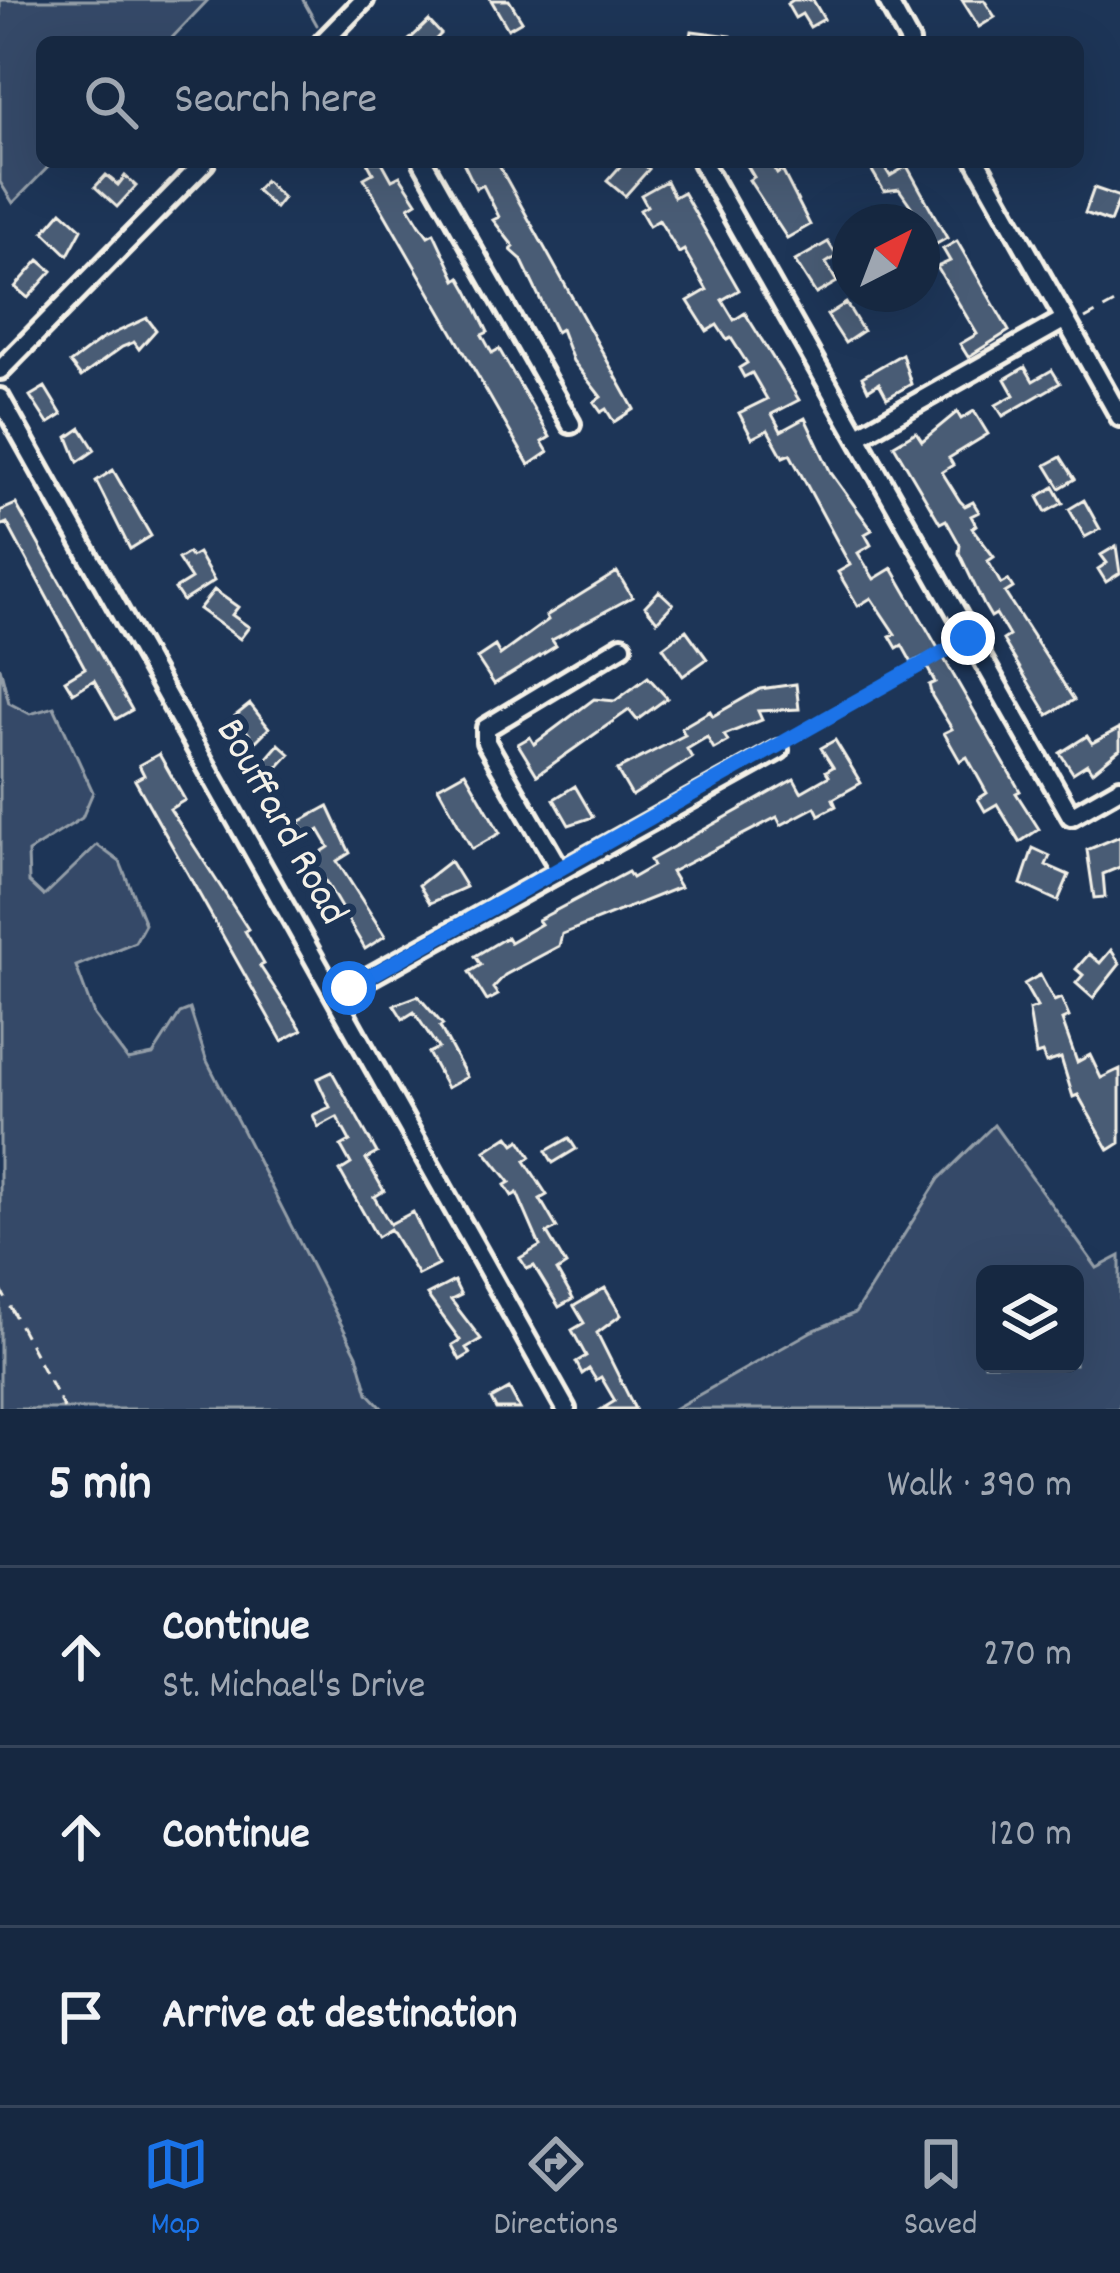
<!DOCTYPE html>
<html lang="en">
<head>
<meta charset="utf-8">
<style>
	:root { --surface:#162841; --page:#1f3048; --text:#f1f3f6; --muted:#9ea6b1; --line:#35445a; --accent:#1a73e8 }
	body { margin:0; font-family:Dekko,sans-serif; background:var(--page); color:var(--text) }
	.controls { position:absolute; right:36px; bottom:36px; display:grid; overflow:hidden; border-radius:18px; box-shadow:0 12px 48px #0002 }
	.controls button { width:108px; height:108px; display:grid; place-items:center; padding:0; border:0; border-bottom:3px solid var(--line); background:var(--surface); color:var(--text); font:60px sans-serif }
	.compass { position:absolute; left:832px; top:204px; width:108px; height:108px; border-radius:50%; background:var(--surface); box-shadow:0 12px 48px #0002; rotate:42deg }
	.stop { position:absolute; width:36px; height:36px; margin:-27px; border:9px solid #1a73e8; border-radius:50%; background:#fff }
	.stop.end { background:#1a73e8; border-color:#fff; box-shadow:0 3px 12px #0008 }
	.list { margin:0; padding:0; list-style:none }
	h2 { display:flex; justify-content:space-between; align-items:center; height:156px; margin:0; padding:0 48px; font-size:51px }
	h2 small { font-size:39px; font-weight:400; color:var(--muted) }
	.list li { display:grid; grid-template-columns:78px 1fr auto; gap:36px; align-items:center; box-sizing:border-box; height:180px; padding:0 48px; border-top:3px solid var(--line) }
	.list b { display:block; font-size:45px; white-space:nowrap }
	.list p { margin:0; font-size:39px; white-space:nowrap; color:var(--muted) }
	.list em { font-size:39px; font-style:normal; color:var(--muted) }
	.icon { flex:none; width:66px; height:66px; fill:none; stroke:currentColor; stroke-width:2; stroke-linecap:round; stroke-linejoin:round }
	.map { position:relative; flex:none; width:1120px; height:1409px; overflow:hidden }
	.search { position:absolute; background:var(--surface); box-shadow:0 12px 48px #0002; left:36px; right:36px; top:36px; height:132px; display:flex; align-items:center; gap:30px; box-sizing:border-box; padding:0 42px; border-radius:18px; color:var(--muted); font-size:45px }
	.sheet { height:696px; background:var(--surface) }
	nav { display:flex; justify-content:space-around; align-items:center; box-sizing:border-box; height:168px; border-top:3px solid var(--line); background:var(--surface); font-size:33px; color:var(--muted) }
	nav a { display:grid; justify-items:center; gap:6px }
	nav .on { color:var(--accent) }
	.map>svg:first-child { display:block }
</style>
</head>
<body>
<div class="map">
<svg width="1120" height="1409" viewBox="0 0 1120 1409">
	<rect width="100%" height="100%" fill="#1d3557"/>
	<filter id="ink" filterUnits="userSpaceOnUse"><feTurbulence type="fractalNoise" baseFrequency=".00833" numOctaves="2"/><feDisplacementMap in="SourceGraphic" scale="24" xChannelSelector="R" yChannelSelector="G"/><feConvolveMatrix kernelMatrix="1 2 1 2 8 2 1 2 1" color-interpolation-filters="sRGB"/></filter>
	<g filter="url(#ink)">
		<path fill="#354a67" stroke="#949ea8" stroke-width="3" fill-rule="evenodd" d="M0 0H208L168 42H42V162H53L13 203 0 182Z
			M0 667 9 703 30 714 54 707 93 792 82 818 28 852 29 882 44 896 97 845 120 862 145 924 135 942 76 966 94 1015 128 1060 153 1055 180 1013 190 1009 206 1059 357 1355 368 1393 383 1409H0Z
			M994 1125 1097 1268 1120 1256V1409H674L812 1331 855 1313 939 1179ZM1075 1274V1364H985V1274Z"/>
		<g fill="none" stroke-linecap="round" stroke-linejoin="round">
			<path stroke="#9aa2ab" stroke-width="3" d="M303 0 317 25"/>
		</g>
		<path fill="#485b74" stroke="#f4f1e8" stroke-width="3" d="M491 0H509L522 21 508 29Z
			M793 0H813L824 19 810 27 802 14 795 18 787 4Z
			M962 0H984L995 17 979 27Z
			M429 21 441 34 433 42H407Z
			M692 31 731 36 730 42H690Z
			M367 162H382L392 180 400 176 417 202 409 207 420 225 428 236 434 233 456 280 460 277 468 291 488 332 482 335 492 353 499 349 550 437 542 442 548 452 529 465 364 178 373 173Z
			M463 162H497L634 409 614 422 606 409 601 412 594 402 601 397 573 361 561 329 556 332 521 259 511 250 514 247 493 220 499 217 483 185 476 189Z
			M624 162H640L649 169 625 196 607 181Z
			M745 162H770L777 174 782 170 810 225 787 238 749 180 754 177Z
			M882 163 890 176 907 166 947 238 931 247 922 222 899 189 884 191 871 169Z
			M106 175 118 185 125 176 136 186 117 207 95 187Z
			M265 181 283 198 275 208 256 190Z
			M666 181 674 197 683 192 739 290 722 300 734 320 745 313 799 400 772 414 781 431 805 418 831 473 872 530 865 534 871 545 858 553 874 579 892 568 1020 791 1016 793 1039 829 1020 842 997 804 985 811 978 799 987 793 967 757 960 761 944 733 952 729 932 696 929 685 935 682 922 658 912 663 902 645 897 648 890 636 895 634 871 598 858 606 838 572 850 565 790 454 783 457 768 430 752 438 739 413 767 399 752 373 744 377 739 368 747 363 731 338 727 340 717 325 707 331 688 301 707 290 684 250 679 253 659 220 649 226 640 210 647 206 641 195Z
			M1094 188 1120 197 1110 222 1085 213Z
			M62 211 82 229 68 255 44 232Z
			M957 241 1009 331 968 357 960 344 977 334 937 267 950 261 943 249Z
			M828 242 837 256 826 263 837 282 816 294 795 261Z
			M39 260 52 271 28 298 15 287Z
			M846 303 863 331 845 343 827 315Z
			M147 318 156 330 139 349 134 342 122 347 81 377 70 363 102 339Z
			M902 354 911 384 887 398 879 383 868 390 862 377Z
			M1025 367 1033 381 1052 370 1060 383 1003 416 996 405 1014 395 1005 379Z
			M45 387 62 415 48 424 30 396Z
			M974 411 988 434 949 458 953 465 942 472 960 501 965 506 973 502 979 512 971 516 976 525 972 528 994 557 988 561 1001 584 1008 580 1013 588 1005 593 1074 700 1048 715 1003 640 1009 636 996 614 991 617 984 605 959 553 960 545 946 520 940 523 894 445 916 432 922 441 957 412 961 419Z
			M81 428 95 450 78 462 68 437Z
			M1061 457 1075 479 1060 488 1046 465Z
			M113 470 151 536 130 549 96 481Z
			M1054 487 1063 503 1046 512 1038 497Z
			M1084 500 1100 529 1085 537 1069 509Z
			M16 504 132 710 116 719 94 680 73 693 65 680 85 668 7 523 0 526V511Z
			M1116 546 1120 573 1106 582 1098 569 1107 563 1101 555Z
			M188 553 191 557 198 553 214 581 183 601 175 589 191 579 178 559Z
			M617 572 632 597 552 640 556 646 494 684 477 658 495 646 500 655 548 620 546 616Z
			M214 590 238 607 232 615 249 627 240 639 199 609Z
			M659 591 673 604 657 621 645 606Z
			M686 630 707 659 683 676 663 647Z
			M648 677 667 698 637 720 629 710 537 775 518 744 530 737 534 744 594 699 615 701Z
			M796 684 799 709 758 711 762 720 724 735 728 741 714 749 707 737 687 749 692 758 632 796 617 770 685 735 681 728 710 711 713 716 760 689Z
			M250 704 269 728 255 742 235 716Z
			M1120 728V749L1092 772 1087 764 1073 773 1060 753 1087 736 1092 743Z
			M835 740 861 783 833 799 836 806 819 815 815 807 781 825 777 817 671 872 680 887 562 934 559 946 505 975 493 988 498 995 487 1001 469 972 481 965 475 956 507 937 510 942 541 924 538 920 628 872 632 878 653 866 650 860 794 779 801 792 829 776 826 771 833 767 821 748Z
			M279 744 290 754 271 775 260 766Z
			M159 754 185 800 170 809 248 929 245 931 264 964 260 966 302 1030 282 1041 135 780 144 775 139 765Z
			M465 772 500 833 472 849 438 787Z
			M575 786 593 817 569 825 554 799Z
			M328 806 350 853 337 861 385 936 365 949 312 858 329 847 319 830 308 837 299 822Z
			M1120 836V867L1103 874 1105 897 1094 898 1087 850Z
			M1033 848 1050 856 1046 865 1069 875 1058 901 1021 884Z
			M450 861 466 887 430 903 419 885Z
			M1111 950 1120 964 1093 998 1076 983 1083 975 1076 969 1089 954 1100 963Z
			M1040 975 1054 1001 1061 998 1069 1017 1062 1020 1077 1062 1090 1055 1101 1078 1120 1069V1143L1109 1150 1078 1095 1073 1097 1061 1058 1046 1063 1042 1053 1036 1055 1029 1010 1037 1007 1024 984Z
			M418 996 443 1025 440 1027 467 1077 447 1088 428 1053 438 1048 414 1012 403 1019 394 1005Z
			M332 1072 377 1153 366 1159 384 1191 374 1197 390 1224 413 1212 438 1265 418 1275 390 1229 377 1237 340 1171 351 1164 341 1146 350 1141 337 1117 318 1127 313 1115 330 1107 317 1079Z
			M508 1136 514 1144 520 1140 531 1157 525 1161 547 1195 540 1199 557 1228 547 1233 566 1265 557 1271 573 1299 559 1307 534 1266 527 1269 520 1258 540 1246 517 1193 512 1196 505 1185 510 1182 485 1151Z
			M569 1138 576 1149 553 1163 546 1151Z
			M454 1281 461 1295 451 1300 481 1339 466 1348 470 1354 460 1360 452 1345 460 1340 427 1295Z
			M605 1288 621 1315 597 1333 635 1409H602L615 1401 601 1377 596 1380 589 1369 582 1374 576 1362 586 1356 572 1330 584 1323 574 1306Z
			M509 1389 520 1409H496L491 1399Z"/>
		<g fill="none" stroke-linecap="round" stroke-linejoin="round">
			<defs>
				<path id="minor" d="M887 0 910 42
					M323 42 364 0
					M423 162 571 424
					M702 162 1071 816 1120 788
					M977 162 1120 417
					M0 370 205 162
					M0 398 566 1409
					M858 436 1065 319
					M560 870 486 742V728L622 646
					M335 996 779 750"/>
			</defs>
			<use href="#minor" stroke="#f4f1e8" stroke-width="26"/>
			<path stroke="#f4f1e8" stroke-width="3" stroke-dasharray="12 9" stroke-linecap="butt" d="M1085 319 1120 300
				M791 743 958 644
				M0 1288 64 1409"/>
			<use href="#minor" stroke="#1d3557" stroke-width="16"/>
		</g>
	</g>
	<g fill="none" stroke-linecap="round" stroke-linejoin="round" filter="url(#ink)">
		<path stroke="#1a73e8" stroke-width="15" d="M349 988 968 638"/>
	</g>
	<g text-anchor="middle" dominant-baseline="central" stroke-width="12" stroke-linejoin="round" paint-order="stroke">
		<g font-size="42" fill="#f4f1e8" stroke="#1d3557">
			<text transform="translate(279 823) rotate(61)">Bouffard Road</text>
		</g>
	</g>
</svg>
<div class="controls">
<button><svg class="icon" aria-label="layers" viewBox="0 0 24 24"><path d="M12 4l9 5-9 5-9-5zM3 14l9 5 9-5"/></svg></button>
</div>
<svg class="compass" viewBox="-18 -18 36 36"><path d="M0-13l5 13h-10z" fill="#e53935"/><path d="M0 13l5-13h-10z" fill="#9ea6b1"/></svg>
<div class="stop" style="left:349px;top:988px"></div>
<div class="stop end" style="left:968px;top:638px"></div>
<div class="search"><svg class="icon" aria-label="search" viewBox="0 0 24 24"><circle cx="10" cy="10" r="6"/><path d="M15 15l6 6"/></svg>Search here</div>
</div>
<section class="sheet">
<h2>5 min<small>Walk · 390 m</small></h2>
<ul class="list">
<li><svg class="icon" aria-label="ahead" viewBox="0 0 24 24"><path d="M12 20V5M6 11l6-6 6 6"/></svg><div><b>Continue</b><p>St. Michael's Drive</p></div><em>270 m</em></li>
<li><svg class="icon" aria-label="ahead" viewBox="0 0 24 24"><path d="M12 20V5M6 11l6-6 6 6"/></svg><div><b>Continue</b></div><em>120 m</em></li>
<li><svg class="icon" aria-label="arrive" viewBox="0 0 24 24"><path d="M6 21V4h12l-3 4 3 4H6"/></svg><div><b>Arrive at destination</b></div></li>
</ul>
</section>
<nav>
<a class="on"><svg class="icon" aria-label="map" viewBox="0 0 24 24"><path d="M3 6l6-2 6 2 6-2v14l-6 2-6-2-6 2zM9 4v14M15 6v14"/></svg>Map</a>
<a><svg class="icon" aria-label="directions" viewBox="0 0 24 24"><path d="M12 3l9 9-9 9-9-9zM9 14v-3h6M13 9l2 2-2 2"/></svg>Directions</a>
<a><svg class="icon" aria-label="saved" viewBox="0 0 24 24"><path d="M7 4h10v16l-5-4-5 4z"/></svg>Saved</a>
</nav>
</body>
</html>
